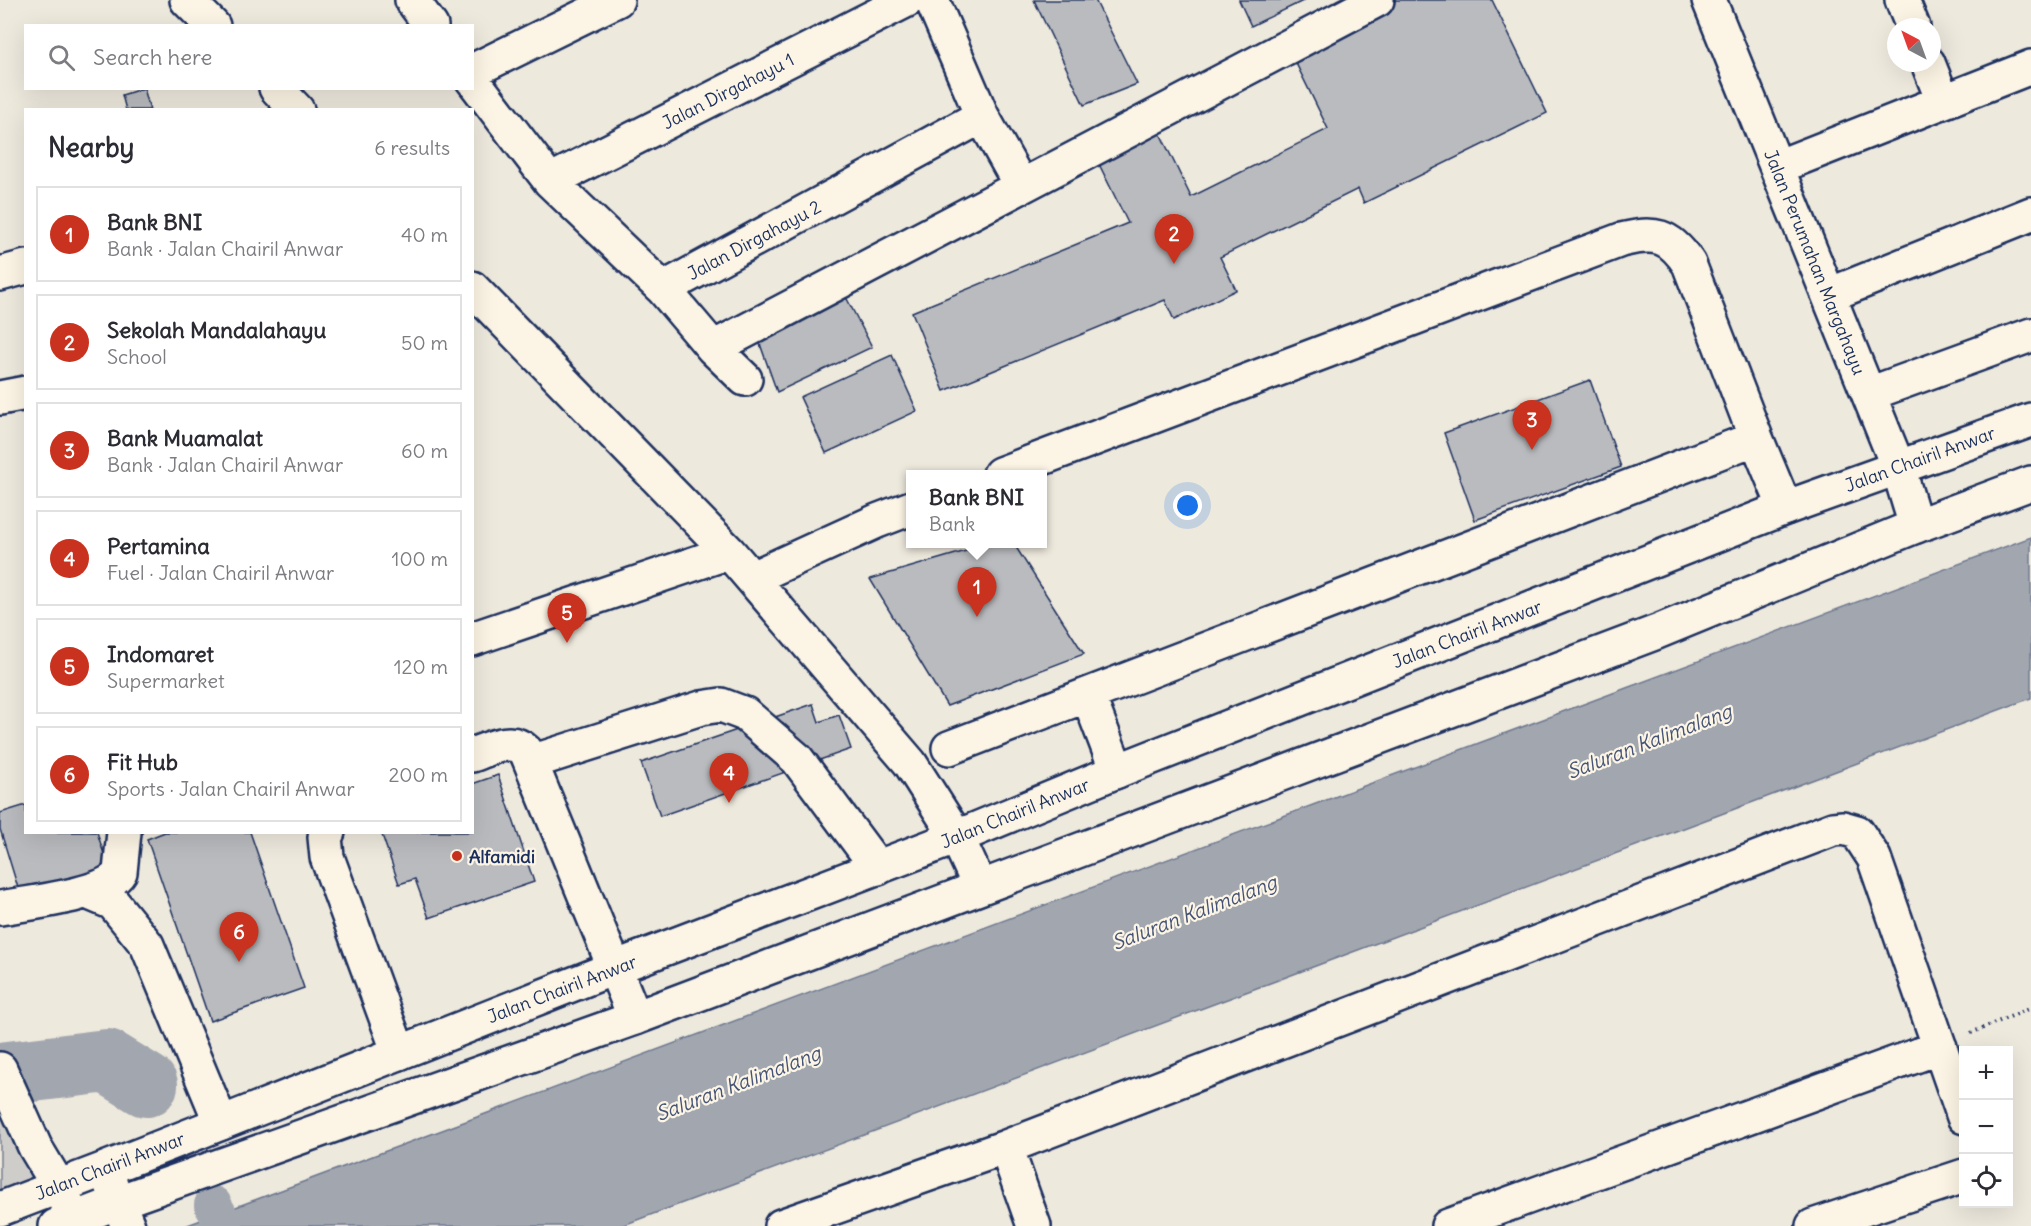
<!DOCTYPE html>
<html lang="en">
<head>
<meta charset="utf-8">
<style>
	:root { --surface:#fff; --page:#f2f2f3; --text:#2b2b33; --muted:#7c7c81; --line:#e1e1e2; --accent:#c8321e }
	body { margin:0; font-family:Delius,sans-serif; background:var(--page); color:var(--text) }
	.controls { position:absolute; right:18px; bottom:18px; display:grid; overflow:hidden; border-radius:0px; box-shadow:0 6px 24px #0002 }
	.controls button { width:54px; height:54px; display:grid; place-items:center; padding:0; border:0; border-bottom:2px solid var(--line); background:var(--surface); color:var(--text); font:30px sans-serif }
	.compass { position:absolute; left:1887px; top:18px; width:54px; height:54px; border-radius:50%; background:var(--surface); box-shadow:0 6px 24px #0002; rotate:319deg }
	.you { position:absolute; left:1188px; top:506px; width:21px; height:21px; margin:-15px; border:4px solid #fff; border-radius:50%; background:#1a73e8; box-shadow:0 0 0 9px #1a73e833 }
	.badge { display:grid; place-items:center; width:39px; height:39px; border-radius:50%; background:var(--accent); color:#fff; font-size:20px; font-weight:700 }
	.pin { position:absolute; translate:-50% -50px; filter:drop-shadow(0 2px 3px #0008) }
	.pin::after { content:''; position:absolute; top:32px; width:21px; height:18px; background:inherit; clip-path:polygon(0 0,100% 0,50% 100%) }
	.popup { position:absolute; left:906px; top:470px; width:141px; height:78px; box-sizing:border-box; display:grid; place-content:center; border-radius:0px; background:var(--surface); filter:drop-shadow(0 2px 4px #0005); font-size:20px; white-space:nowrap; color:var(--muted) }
	.popup b { font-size:22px; color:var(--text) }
	.popup::after { content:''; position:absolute; left:50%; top:100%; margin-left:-12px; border:12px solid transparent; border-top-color:var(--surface) }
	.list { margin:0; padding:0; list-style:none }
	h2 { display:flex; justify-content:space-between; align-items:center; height:78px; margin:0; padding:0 24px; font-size:26px }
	h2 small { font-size:20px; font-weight:400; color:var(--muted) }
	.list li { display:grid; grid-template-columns:39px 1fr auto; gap:18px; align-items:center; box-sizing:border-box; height:96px; margin:0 12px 12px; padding:0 12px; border:2px solid var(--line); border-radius:0px }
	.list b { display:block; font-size:22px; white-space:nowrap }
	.list p { margin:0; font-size:20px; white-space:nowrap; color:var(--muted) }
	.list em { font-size:20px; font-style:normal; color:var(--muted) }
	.icon { flex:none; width:33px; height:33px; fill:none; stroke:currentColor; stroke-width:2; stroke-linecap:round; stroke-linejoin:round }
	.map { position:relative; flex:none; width:2031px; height:1226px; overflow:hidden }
	.search { position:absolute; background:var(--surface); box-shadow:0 6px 24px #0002; left:24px; top:24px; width:450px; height:66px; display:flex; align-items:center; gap:15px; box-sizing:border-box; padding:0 21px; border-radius:0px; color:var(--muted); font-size:22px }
	.panel { position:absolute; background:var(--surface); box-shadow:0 6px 24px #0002; left:24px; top:108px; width:450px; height:726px; border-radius:0px }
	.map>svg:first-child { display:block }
</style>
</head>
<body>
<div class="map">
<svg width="2031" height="1226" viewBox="0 0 2031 1226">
	<rect width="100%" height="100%" fill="#eee9dd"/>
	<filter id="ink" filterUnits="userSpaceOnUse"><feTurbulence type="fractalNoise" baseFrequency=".0167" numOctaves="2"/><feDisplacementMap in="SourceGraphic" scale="12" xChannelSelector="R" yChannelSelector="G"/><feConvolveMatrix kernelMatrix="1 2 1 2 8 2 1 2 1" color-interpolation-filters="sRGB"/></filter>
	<g filter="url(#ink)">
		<path fill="#cfcdca" stroke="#757e94" stroke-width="1.5" d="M0 1067 59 1187 0 1209Z"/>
		<path fill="#a2a7af" stroke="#6c778f" stroke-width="1.5" d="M2031 537V698L621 1226H185Z"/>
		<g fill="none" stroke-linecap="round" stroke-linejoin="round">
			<path stroke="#a2a7af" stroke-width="38" d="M213 1205 218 1214"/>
			<path stroke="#a2a7af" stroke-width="64" d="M0 1074 107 1061 146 1085"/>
		</g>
		<path fill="#babbbe" stroke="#1b2f5e" stroke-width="1.5" d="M1034 0H1095L1137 84 1084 105Z
			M1239 0H1305L1251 26Z
			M1395 0H1492L1547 113 1364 203 1358 189 1220 257 1236 290 1174 320 1165 300 944 391 912 312 1128 223 1096 158 1157 127 1191 197 1328 129 1290 51Z
			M144 88 150 110H126L122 95Z
			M846 297 872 347 777 392 759 341Z
			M892 355 917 411 826 453 800 397Z
			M1590 380 1621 467 1475 520 1444 433Z
			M990 544H1014L1084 654 947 706 870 579Z
			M813 704 819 722 839 715 851 749 660 816 641 763Z
			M498 775 534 882 429 918 415 879 399 884 381 832H472V784Z
			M26 805V832H97L110 873 22 901 0 829V813Z
			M165 832H250L304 988 210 1021 147 839Z"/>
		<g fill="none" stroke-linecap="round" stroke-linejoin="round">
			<defs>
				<path id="minor" d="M187 0 213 26
					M412 0 431 26
					M932 0 982 116 1021 186
					M1709 0 1898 467 1916 526
					M1902 0 1913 27
					M1928 63 1943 101
					M472 71 617 0
					M472 79 550 181 663 289 713 348 745 379
					M276 88 297 110
					M1777 167 2031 67
					M550 181 907 0
					M0 274 26 267
					M472 288 729 552 910 763 957 837 980 887
					M663 289 982 116
					M1829 295 2031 214
					M713 348 1377 0
					M1869 394 2031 335
					M0 398 26 393
					M1000 474 1621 240C1655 232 1669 234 1689 264L1756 438 1785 508
					M752 578 877 521 911 508
					M472 639 729 552
					M1088 695 1117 771
					M949 748 1756 438
					M472 755C489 749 511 736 526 751L635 1018
					M531 762 701 708 721 705 745 714 797 759 878 868
					M328 832 325 837 327 857 399 1053
					M87 892 113 903 147 945 221 1123
					M0 908C27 903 107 895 120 872L124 832
					M0 1069 35 1147 59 1187 77 1226
					M1006 1147 1034 1226
					M107 1175 128 1226
					M781 1226 1006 1147 1833 829 1843 828 1857 832 1874 858 1964 1117
					M1448 1226 1940 1047
					M1813 1226 1964 1176"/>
				<path id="major" d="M0 1209 105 1169 614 968 957 837 1117 771 1785 508 2031 420
					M56 1226 118 1202 635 1018 1657 632 1916 526 2031 483"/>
			</defs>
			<use href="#minor" stroke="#1b2f5e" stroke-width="38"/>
			<use href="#major" stroke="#1b2f5e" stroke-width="38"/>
			<path stroke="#1b2f5e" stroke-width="4" stroke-dasharray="1.5 4.5" stroke-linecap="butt" d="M1971 1033 2031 1008"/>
			<use href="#minor" stroke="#fcf5e5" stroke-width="33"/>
			<use href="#major" stroke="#fcf5e5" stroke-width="33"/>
		</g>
	</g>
	<circle fill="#c8321e" stroke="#fcf5e5" stroke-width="2" cx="457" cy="856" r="6"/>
	<g text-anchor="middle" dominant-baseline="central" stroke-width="4.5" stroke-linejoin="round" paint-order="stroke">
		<g font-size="18" fill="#1b2f5e" stroke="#fcf5e5">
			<text transform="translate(728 91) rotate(-27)">Jalan Dirgahayu 1</text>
			<text transform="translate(754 240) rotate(-28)">Jalan Dirgahayu 2</text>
			<text transform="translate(1815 262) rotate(68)">Jalan Perumahan Margahayu</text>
			<text transform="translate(1920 459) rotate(-20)">Jalan Chairil Anwar</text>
			<text transform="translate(1467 634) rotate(-21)">Jalan Chairil Anwar</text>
			<text transform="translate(1015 813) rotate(-22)">Jalan Chairil Anwar</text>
			<text transform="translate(562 989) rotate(-21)">Jalan Chairil Anwar</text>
			<text transform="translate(110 1166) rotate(-21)">Jalan Chairil Anwar</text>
		</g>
		<g font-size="18" font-weight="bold" fill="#1b2f5e" stroke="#fcf5e5" text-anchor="start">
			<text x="469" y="856">Alfamidi</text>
		</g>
		<g font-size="20" font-style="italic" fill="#445376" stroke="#fcf5e5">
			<text transform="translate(1649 741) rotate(-21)">Saluran Kalimalang</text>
			<text transform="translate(1194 912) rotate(-21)">Saluran Kalimalang</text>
			<text transform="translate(738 1083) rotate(-21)">Saluran Kalimalang</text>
		</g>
	</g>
</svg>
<div class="controls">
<button>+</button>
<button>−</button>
<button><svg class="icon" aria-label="locate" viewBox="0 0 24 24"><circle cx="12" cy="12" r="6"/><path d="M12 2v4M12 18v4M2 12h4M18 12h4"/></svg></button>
</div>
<svg class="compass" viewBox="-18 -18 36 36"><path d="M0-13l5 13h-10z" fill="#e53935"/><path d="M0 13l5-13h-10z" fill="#7c7c81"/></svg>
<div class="you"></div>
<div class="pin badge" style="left:977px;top:617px">1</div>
<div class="popup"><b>Bank BNI</b>Bank</div>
<div class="pin badge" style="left:1174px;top:264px">2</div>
<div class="pin badge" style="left:1532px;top:450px">3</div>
<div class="pin badge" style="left:729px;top:803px">4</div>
<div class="pin badge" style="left:567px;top:643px">5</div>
<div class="pin badge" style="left:239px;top:962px">6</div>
<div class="search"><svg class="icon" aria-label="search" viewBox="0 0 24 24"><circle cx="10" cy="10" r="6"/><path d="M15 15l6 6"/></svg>Search here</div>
<section class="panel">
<h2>Nearby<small>6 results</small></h2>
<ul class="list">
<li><span class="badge">1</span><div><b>Bank BNI</b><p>Bank · Jalan Chairil Anwar</p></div><em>40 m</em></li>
<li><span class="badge">2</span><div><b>Sekolah Mandalahayu</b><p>School</p></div><em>50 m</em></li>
<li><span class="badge">3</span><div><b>Bank Muamalat</b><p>Bank · Jalan Chairil Anwar</p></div><em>60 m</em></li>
<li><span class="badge">4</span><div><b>Pertamina</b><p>Fuel · Jalan Chairil Anwar</p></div><em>100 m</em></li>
<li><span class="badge">5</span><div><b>Indomaret</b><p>Supermarket</p></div><em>120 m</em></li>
<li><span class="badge">6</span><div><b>Fit Hub</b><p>Sports · Jalan Chairil Anwar</p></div><em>200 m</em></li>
</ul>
</section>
</div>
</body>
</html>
